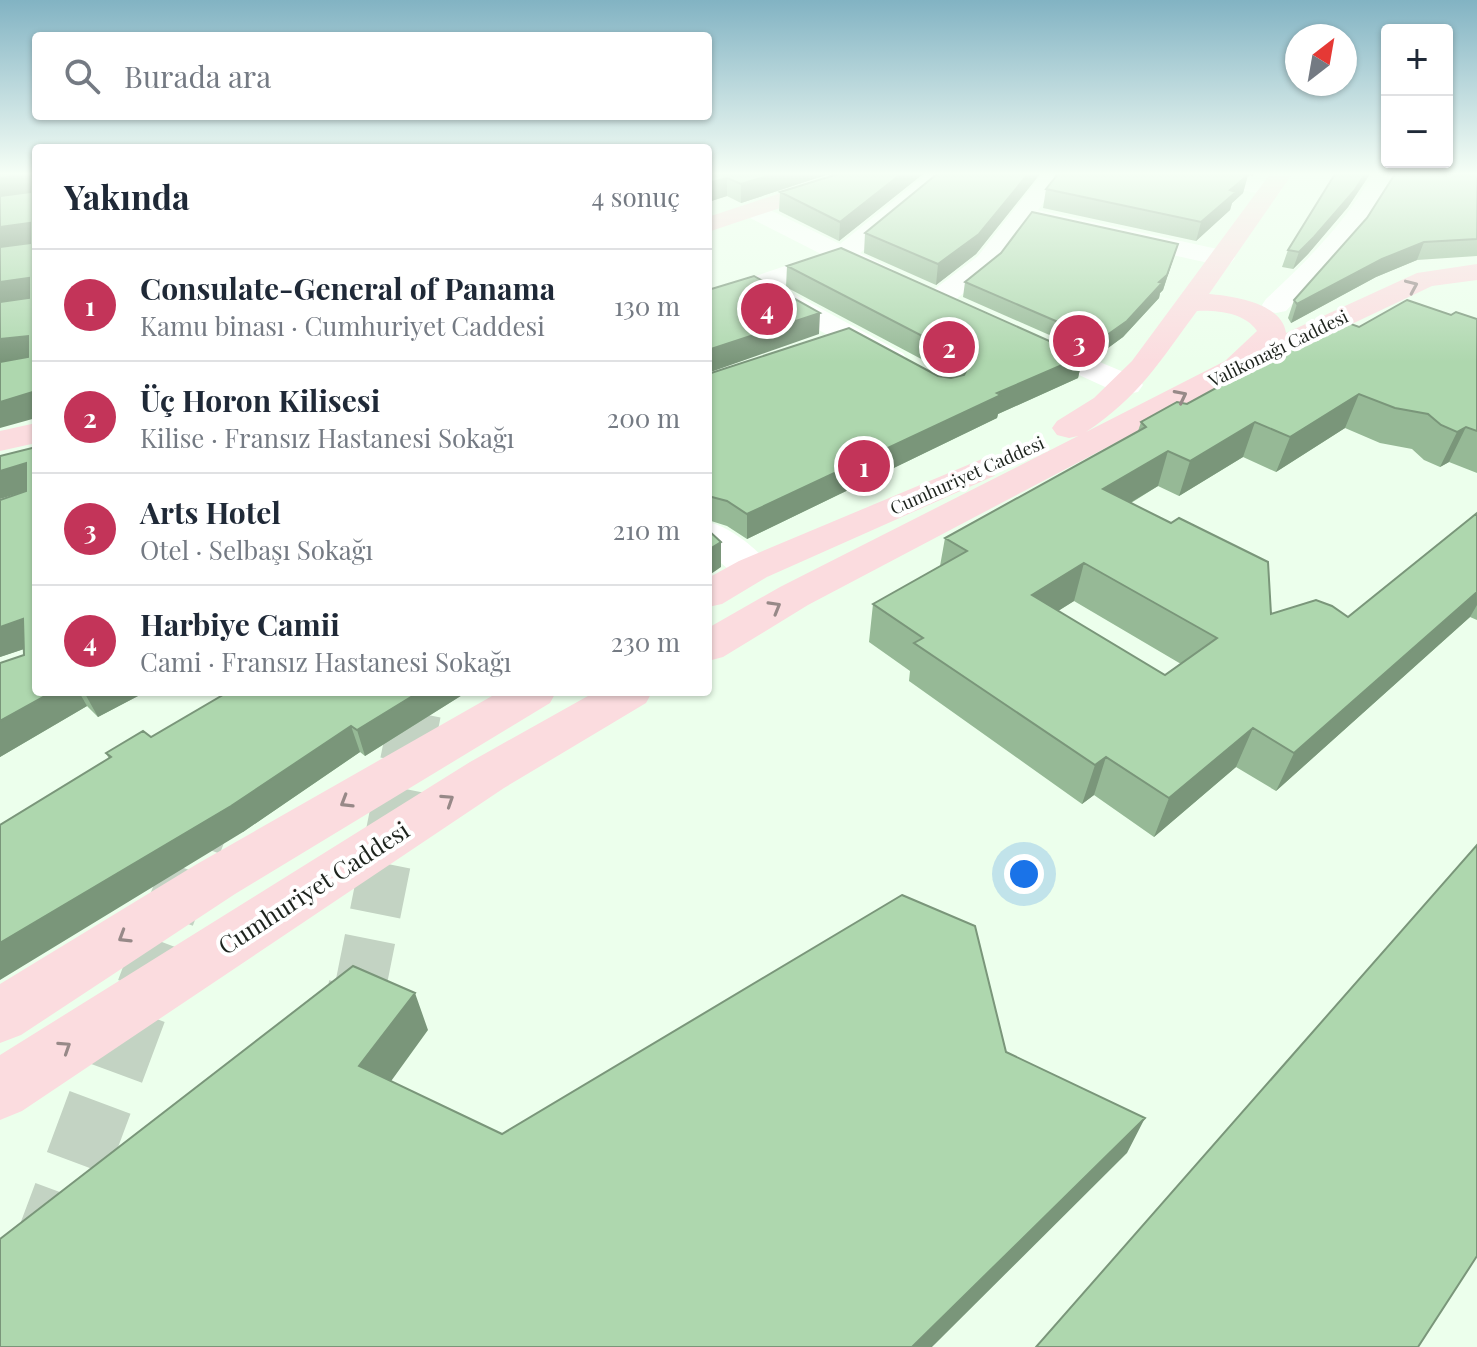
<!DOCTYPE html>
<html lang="tr">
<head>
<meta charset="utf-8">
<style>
	:root { --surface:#fff; --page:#f6f6f7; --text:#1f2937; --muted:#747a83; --line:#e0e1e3; --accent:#c33459 }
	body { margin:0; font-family:"Playfair Display",serif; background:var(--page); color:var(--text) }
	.controls { position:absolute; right:24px; top:24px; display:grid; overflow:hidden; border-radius:8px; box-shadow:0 2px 6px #0004 }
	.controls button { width:72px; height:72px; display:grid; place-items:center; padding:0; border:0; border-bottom:2px solid var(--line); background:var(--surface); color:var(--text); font:40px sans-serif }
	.compass { position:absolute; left:1285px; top:24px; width:72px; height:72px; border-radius:50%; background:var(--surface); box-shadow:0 2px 6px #0004; rotate:31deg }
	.you { position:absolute; left:1024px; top:874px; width:28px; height:28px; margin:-20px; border:6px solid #fff; border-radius:50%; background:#1a73e8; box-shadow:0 0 0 12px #1a73e833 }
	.badge { display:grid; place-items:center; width:52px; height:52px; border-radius:50%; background:var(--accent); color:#fff; font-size:26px; font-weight:700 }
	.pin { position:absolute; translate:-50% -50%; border:4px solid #fff; box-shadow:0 2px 8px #0006 }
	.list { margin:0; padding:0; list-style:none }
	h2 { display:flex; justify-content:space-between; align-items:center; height:104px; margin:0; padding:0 32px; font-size:34px }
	h2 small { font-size:26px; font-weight:400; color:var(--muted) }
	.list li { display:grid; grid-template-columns:52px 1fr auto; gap:24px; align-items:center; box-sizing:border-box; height:112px; padding:0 32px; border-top:2px solid var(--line) }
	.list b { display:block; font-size:30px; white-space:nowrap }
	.list p { margin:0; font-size:26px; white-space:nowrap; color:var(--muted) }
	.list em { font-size:26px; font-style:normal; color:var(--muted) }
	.icon { flex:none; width:44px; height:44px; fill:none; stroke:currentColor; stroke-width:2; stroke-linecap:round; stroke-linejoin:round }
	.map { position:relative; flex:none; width:1477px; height:1347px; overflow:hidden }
	.search { position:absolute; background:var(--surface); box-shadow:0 2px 6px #0004; left:32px; top:32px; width:680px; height:88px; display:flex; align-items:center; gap:20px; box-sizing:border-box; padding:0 28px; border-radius:8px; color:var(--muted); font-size:30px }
	.panel { position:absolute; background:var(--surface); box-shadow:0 2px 6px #0004; left:32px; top:144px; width:680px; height:552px; border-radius:8px }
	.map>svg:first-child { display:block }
</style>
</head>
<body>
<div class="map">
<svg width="1477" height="1347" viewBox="0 0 1477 1347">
	<rect width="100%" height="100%" fill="#ecffec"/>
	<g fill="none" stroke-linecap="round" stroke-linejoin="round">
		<path stroke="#c3d3c3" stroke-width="40" stroke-dasharray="40 20" stroke-linecap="butt" d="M417 707 420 692"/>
		<path stroke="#c3d3c3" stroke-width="51" stroke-dasharray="51 26" stroke-linecap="butt" d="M142 989 209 810
			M360 989 417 705"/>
		<path stroke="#c3d3c3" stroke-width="65" stroke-dasharray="65 33" stroke-linecap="butt" d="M352 1030 361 987
			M9 1347 143 987"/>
		<path fill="#fff" fill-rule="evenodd" d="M927 174H951L860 253 894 270 898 276 894 282H876L841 264 779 286 903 353 907 359 903 365 892 368 881 365 755 294 708 309V292L821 254 746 216 742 211 746 206H762L840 244Z
			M1042 174H1064L1038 210 1222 250 1231 253 1235 258 1231 263 1222 266 1028 223 996 266 948 306 938 308 928 306 924 300 928 294 978 256Z
			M1184 174H1228L1279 184 1282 189 1279 194 1271 196 1187 179Z
			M1373 174H1395L1358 233 1286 311 1276 313 1266 311 1262 305 1266 299C1307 261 1345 223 1373 174Z
			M1028 332 1138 378 1143 385 1138 392 1127 394 1116 392 1018 347 1013 341 1018 335Z
			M708 522C731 527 759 550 773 569L767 577C741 584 727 568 708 552Z"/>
		<path fill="#fbdcdf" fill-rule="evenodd" d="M838 174H870L867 179 708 232V217Z
			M1270 174H1292L1209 294C1233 296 1282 303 1286 333L1417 273 1477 264V280L1432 286 1246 374 808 605 723 657 708 661V628L780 587 1078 436 1069 438 1057 435 1052 428 1057 421 1094 398 1132 361ZM1197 311C1218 310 1245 313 1257 331L1225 361 1086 432C1139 397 1160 361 1197 311Z
			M36 423V443L0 451V431Z
			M982 459 994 462 999 469 994 476 767 577 722 604 708 607V578L739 561Z
			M499 692H556L550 703 235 894 21 1035 0 1043V984L197 864Z
			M595 692H652L646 703 504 788 22 1111 0 1120V1055L470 762Z"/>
	</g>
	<path fill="#96b996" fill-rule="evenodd" d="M708 174H829L741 203 727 196 708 202Z
		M838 174H923L839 241 779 211 780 192Z
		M937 174H1040L976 254 936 285 864 253 865 233Z
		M1058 174H1254L1253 176 1248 175 1243 193 1232 203 1230 210 1196 241 1043 208 1046 189Z
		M1335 174H1370L1348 207 1308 254 1293 269 1282 267 1288 250Z
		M1477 174V256L1417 260 1376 277 1291 323 1288 318 1294 300 1367 218Z
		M1178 244 1163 290 1160 293 1159 298 1123 337 1097 356 963 297 965 282Z
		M787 266 1083 356 1078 378 998 414 997 418 747 539 727 526 708 520V374L938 376 951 378 955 377 786 287Z
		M1451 315 1477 319V473L1449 462 1440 467 1424 460 1412 449 1380 443 1345 428 1276 472 1243 457 1179 496 1158 486 1131 503 1271 614 1348 617 1477 513V620L1470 617 1276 791 1236 767 1154 837 1094 795 1082 804 909 681 910 671 869 642 873 604 940 566 945 538 1138 431 1141 422 1187 404 1359 327ZM1074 601 1181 664 1165 675 1058 611Z
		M0 500 36 692H138V696L98 717 87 706 0 757V663L24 655V649L0 657Z
		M467 692 365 756 360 752 243 832 109 759 106 753 151 737Z"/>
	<path fill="#7a967a" d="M30 174 36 193 0 198V178Z
		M774 174H829L741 203V184Z
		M901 174H923L839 241 840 222Z
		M1028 174H1040L976 254 936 285 938 264Z
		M1365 174H1370L1348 207 1308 254 1293 269 1299 252Z
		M1248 175 1243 193 1232 203 1230 210 1196 241 1201 222 1230 190Z
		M727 178V196L708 202V183Z
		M30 223 36 243 0 248V227Z
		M1424 242 1417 260 1376 277 1291 323 1297 304 1382 259Z
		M1178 244 1163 290 1160 293 1159 298 1123 337 1097 356 1100 340 1159 282Z
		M29 278 36 299 0 305V282Z
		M820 313 819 334 708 373V350Z
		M28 336 36 358 0 363V339Z
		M1083 356 1078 378 998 414 997 418 747 539V514L997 393Z
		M36 391V418L0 428V402Z
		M1359 394 1345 428 1276 472 1290 437Z
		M1255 422 1243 457 1179 496 1190 461Z
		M1466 427 1449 462 1440 467 1457 432Z
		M1168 451 1158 486 1093 525 1103 489Z
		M26 463 36 488 0 499V471Z
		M721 542V567L708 576V550Z
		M1084 563 1074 601 1023 633 1032 595Z
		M1477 592V605L1470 617 1276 791 1294 753Z
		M23 619 36 645 0 657V627Z
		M52 692H79L87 706 0 757V721Z
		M84 692H138V696L98 717Z
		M419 692H467L365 756 357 730Z
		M351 726 360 752 243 832 0 980V943Z
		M1253 728 1236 767 1154 837 1169 798Z
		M1106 757 1094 795 1082 804 1095 765Z
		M415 993 428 1030 376 1102 359 1066Z
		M1145 1118 1127 1153 932 1347H912Z"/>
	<path fill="#aed7ae" stroke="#7a967a" stroke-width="2" fill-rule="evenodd" d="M0 174H36V391L0 402V362L28 357V336L0 339V302L29 298V278L0 282V247L30 243V223L0 227V196L30 192V174L0 178Z
		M708 174H774L741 184 727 178 708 183Z
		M838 174H901L840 222 780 192Z
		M937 174H1028L979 234 938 264 865 233Z
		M1058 174H1243L1248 175 1230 190 1236 192 1201 222 1046 189Z
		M1335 174H1365L1354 191 1314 237 1299 252 1288 250Z
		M1395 174H1477V239L1424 242 1382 259 1297 304 1294 300 1367 218Z
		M1032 212 1178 244 1167 275 1159 282 1162 283 1127 321 1100 340 965 282 1001 253Z
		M841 248 1083 356 997 393 1001 395 747 514 727 501 708 496V374L849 328 938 376 951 378 964 375 969 366 963 357 787 266Z
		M754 276 820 313 708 350V290Z
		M1407 300 1451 315 1456 312 1477 319V431L1466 427 1457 432 1441 425 1428 414 1395 408 1359 394 1290 437 1255 422 1190 461 1168 451 1103 489 1171 523 1179 518 1268 562 1271 614 1316 600 1332 606 1348 617 1477 513V592L1294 753 1253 728 1169 798 1106 757 1095 765 914 643 923 638 873 604 967 551 945 538 1146 427 1141 422 1177 402 1187 404 1340 320 1359 327ZM1084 563 1217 638 1165 675 1032 595Z
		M36 447V692H52L0 721V663L24 655 23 619 0 627V500L26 491V463L0 471V456Z
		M708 530 721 542 708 550Z
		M228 692H419L357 730 351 726 231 806 0 943V825L111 757 106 753 143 731 151 737Z
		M1477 845V1256L1418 1347H1036Z
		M902 895 975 926 1006 1052 1145 1118 912 1347H0V1239L353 966 415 993 359 1066 502 1134Z"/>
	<defs><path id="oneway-chevron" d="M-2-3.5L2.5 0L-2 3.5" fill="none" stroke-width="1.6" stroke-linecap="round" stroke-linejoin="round" transform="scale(2)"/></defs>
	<g stroke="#978988">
		<use href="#oneway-chevron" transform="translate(1412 286) rotate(-24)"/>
		<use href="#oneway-chevron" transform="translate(1181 396) rotate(-27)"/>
		<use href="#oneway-chevron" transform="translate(775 607) rotate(-30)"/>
		<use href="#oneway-chevron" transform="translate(448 800) rotate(-33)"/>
		<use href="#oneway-chevron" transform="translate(346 802) rotate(149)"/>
		<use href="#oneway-chevron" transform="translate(124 937) rotate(148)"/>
		<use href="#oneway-chevron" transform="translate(65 1047) rotate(-33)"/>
	</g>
	<linearGradient id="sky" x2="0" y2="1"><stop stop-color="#82b3c3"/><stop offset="0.48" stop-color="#f6fff6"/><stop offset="1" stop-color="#f6fff6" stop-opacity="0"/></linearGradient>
	<rect width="1477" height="362" fill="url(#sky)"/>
	<g text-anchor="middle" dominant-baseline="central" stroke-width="8" stroke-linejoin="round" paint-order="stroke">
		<g font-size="18" fill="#1d231d" stroke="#fff">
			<text transform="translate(1278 348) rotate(-26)">Valikonağı Caddesi</text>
			<text transform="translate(967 475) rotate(-24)">Cumhuriyet Caddesi</text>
		</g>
		<g font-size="24" fill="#1d231d" stroke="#fff">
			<text transform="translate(313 887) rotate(-33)">Cumhuriyet Caddesi</text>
		</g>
	</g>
</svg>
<div class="controls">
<button>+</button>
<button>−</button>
</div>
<svg class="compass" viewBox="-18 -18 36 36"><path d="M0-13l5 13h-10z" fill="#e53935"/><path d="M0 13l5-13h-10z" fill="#747a83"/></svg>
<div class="you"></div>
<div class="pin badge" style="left:864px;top:466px">1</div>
<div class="pin badge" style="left:949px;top:347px">2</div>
<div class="pin badge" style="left:1079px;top:341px">3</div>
<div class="pin badge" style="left:767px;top:309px">4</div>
<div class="search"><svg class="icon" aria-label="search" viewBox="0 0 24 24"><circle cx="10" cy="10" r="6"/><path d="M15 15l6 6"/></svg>Burada ara</div>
<section class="panel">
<h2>Yakında<small>4 sonuç</small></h2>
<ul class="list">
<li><span class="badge">1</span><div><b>Consulate-General of Panama</b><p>Kamu binası · Cumhuriyet Caddesi</p></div><em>130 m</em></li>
<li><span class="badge">2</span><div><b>Üç Horon Kilisesi</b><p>Kilise · Fransız Hastanesi Sokağı</p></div><em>200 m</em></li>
<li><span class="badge">3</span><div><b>Arts Hotel</b><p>Otel · Selbaşı Sokağı</p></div><em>210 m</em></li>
<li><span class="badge">4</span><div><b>Harbiye Camii</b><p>Cami · Fransız Hastanesi Sokağı</p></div><em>230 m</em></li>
</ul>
</section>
</div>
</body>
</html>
